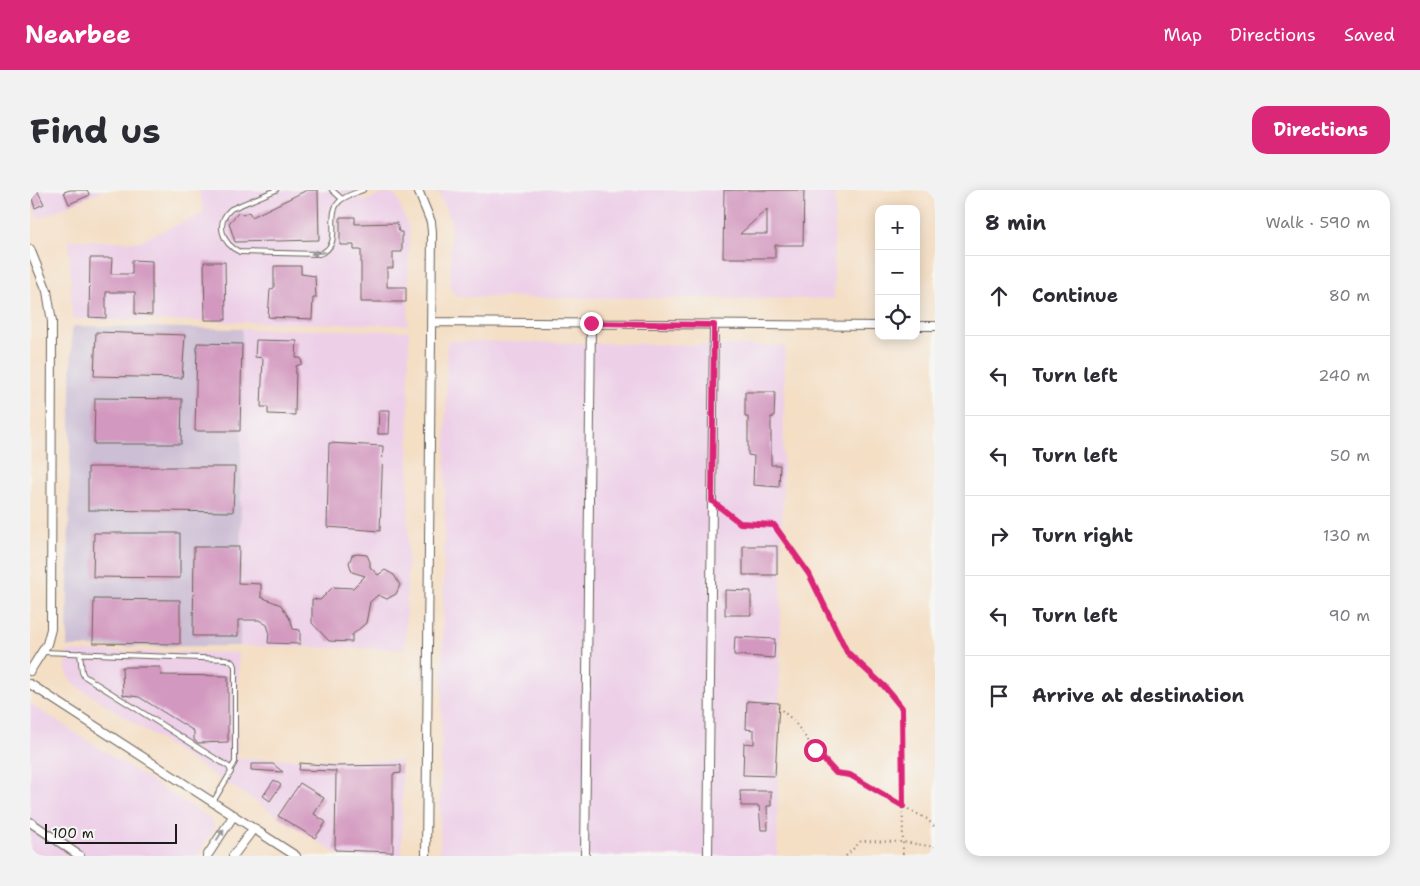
<!DOCTYPE html>
<html lang="en">
<head>
<meta charset="utf-8">
<style>
	:root { --surface:#fff; --page:#f2f2f3; --text:#2b2b33; --muted:#7c7c81; --line:#e1e1e2; --accent:#db2777 }
	body { margin:0; font-family:"Shantell Sans",sans-serif; background:var(--page); color:var(--text) }
	.controls { position:absolute; right:15px; top:15px; display:grid; overflow:hidden; border-radius:10px; box-shadow:0 2px 12px #0003 }
	.controls button { width:45px; height:45px; display:grid; place-items:center; padding:0; border:0; border-bottom:1px solid var(--line); background:var(--surface); color:var(--text); font:25px sans-serif }
	.scale { position:absolute; left:15px; bottom:12px; width:132px; box-sizing:border-box; padding-left:5px; border:2px solid #1c1c1c; border-top:0; font-size:14px; line-height:18px; white-space:nowrap; color:#1c1c1c; -webkit-text-stroke:4px #f6f6f2; paint-order:stroke }
	.stop { position:absolute; width:15px; height:15px; margin:-11px; border:4px solid #db2777; border-radius:50%; background:#fff }
	.stop.end { background:#db2777; border-color:#fff; box-shadow:0 1px 5px #0008 }
	.list { margin:0; padding:0; list-style:none }
	h2 { display:flex; justify-content:space-between; align-items:center; height:65px; margin:0; padding:0 20px; font-size:21px }
	h2 small { font-size:16px; font-weight:400; color:var(--muted) }
	.list li { display:grid; grid-template-columns:32px 1fr auto; gap:15px; align-items:center; box-sizing:border-box; height:80px; padding:0 20px; border-top:1px solid var(--line) }
	.list b { display:block; font-size:19px; white-space:nowrap }
	.list em { font-size:16px; font-style:normal; color:var(--muted) }
	.icon { flex:none; width:28px; height:28px; fill:none; stroke:currentColor; stroke-width:2; stroke-linecap:round; stroke-linejoin:round }
	.map { position:relative; flex:none; width:905px; height:666px; overflow:hidden; border-radius:15px }
	header { display:flex; align-items:center; gap:30px; box-sizing:border-box; height:70px; padding:0 25px; background:var(--accent); color:#fff }
	header strong { font-size:24px }
	nav { display:flex; gap:28px; margin-inline-start:auto; font-size:18px }
	.intro { display:flex; align-items:center; justify-content:space-between; box-sizing:border-box; height:120px; padding:0 30px }
	h1 { margin:0; font-size:35px }
	.button { padding:12px 22px; border-radius:15px; background:var(--accent); color:#fff; font-size:18px; font-weight:700 }
	main { display:flex; gap:30px; padding:0 30px }
	aside { flex:1; background:var(--surface); border-radius:15px; box-shadow:0 2px 12px #0003 }
	.map>svg:first-child { display:block }
</style>
</head>
<body>
<header>
<strong>Nearbee</strong>
<nav><a>Map</a><a>Directions</a><a>Saved</a></nav>
</header>
<div class="intro"><h1>Find us</h1><a class="button">Directions</a></div>
<main>
<div class="map">
<svg width="905" height="666" viewBox="0 0 905 666">
	<rect width="100%" height="100%" fill="#f6f6f2"/>
	<filter id="ink" filterUnits="userSpaceOnUse"><feTurbulence type="fractalNoise" baseFrequency=".02" numOctaves="2"/><feDisplacementMap in="SourceGraphic" scale="10" xChannelSelector="R" yChannelSelector="G"/><feConvolveMatrix kernelMatrix="1 2 1 2 8 2 1 2 1" color-interpolation-filters="sRGB"/></filter>
	<filter id="wash" filterUnits="userSpaceOnUse"><feTurbulence type="fractalNoise" baseFrequency=".0096" numOctaves="4" result="noise"/><feDisplacementMap in="SourceGraphic" scale="20" xChannelSelector="R" yChannelSelector="G"/><feGaussianBlur stdDeviation="1.12" result="paint"/><feColorMatrix in="noise" values="0 0 0 0 0 0 0 0 0 0 0 0 0 0 0 0 0 1.4 0 .05"/><feComposite in="paint" operator="in"/></filter>
	<g filter="url(#wash)">
		<rect width="100%" height="100%" fill="#f4dec4"/>
		<path fill="#edd0e8" d="M0 0H74L8 29 0 10Z
			M169 0H327L332 12 356 3 366 6 379 38 378 135 42 129 39 50 107 52 174 23Z
			M407 0H805L804 109 427 107 420 98 421 31Z
			M212 139 379 141 378 353 375 459 210 456Z
			M417 151 755 156 747 666H408L410 658Z
			M37 461 209 463 207 568 372 571V666H310L42 493 36 480Z
			M0 514 181 629 185 637 169 663 173 666H0Z"/>
		<path fill="#ccbed4" d="M42 136 212 139 210 456 37 457Z"/>
		<g id="blocks">
			<path fill="#d398bf" fill-rule="evenodd" d="M7 0 14 14 5 18 0 3Z
				M40 0H57L60 5 39 14 34 2Z
				M277 0H288L289 50 205 52 199 33 209 22 213 25 219 22 222 27Z
				M694 0H774L773 55H745V68H693ZM737 19V44H710Z
				M310 27H325V34L367 33 369 42H372V62H363V78H357V97H376V112H331V60H324V55H310Z
				M60 68H82L81 84H102V70L122 71V125L105 124V102H76V128L59 127Z
				M174 72H195L196 130H175Z
				M244 76H271V84L285 86 286 108H283L282 129 238 127 240 100 244 98Z
				M66 142 155 145 152 188 64 186Z
				M226 150 267 151 266 168H271L272 174 266 176 265 225 238 224V217H231L233 168 225 167Z
				M167 153 212 154 210 241H165Z
				M715 202H745L744 227H741V275H750L749 297 723 295 724 266 718 265V227H715Z
				M65 208 152 209 151 254H64Z
				M349 220H360L359 244H348Z
				M299 253 353 256 350 341 297 337Z
				M58 277H205L203 322 58 320Z
				M64 343H150V388L63 387Z
				M713 356H747V385H713Z
				M164 357H209L208 393 231 394V407L251 415 261 431 263 439 270 440V454L238 453 239 441 237 435 229 430H208V446H163Z
				M328 364 337 365 340 372V377L348 385 355 380 364 385 370 395 366 404 357 409 348 405 340 412 336 433 322 445V452L299 451 282 433V409L290 410 303 397 323 398 335 386 322 382 319 373 322 365Z
				M695 400 721 401V425H695Z
				M64 409 150 410V454L63 453Z
				M705 447 745 449 744 468 704 465Z
				M92 477H130L131 485 198 486V552L168 553 164 550V541L109 507 93 505Z
				M717 511 749 513 745 586 713 585 714 553 724 554V540L716 539Z
				M270 573 305 576 371 575V583L363 584V662L305 660 306 581 269 580Z
				M221 574H243L253 582 221 580Z
				M244 590 251 595 240 611 233 606Z
				M270 593 294 608 284 624 296 632 285 648 248 626Z
				M710 601H741V616H737L738 640H731L729 616H711Z"/>
		</g>
	</g>
	<g filter="url(#ink)">
		<use href="#blocks" fill-opacity="0" stroke="#686057" stroke-width="1"/>
		<g fill="none" stroke-linecap="round" stroke-linejoin="round">
			<defs>
				<path id="service" d="M246 0 201 19C185 33 192 54 210 62L289 64C316 55 293 24 311 10 317 5 326 3 333 0
					M302 0 312 9
					M13 462 196 469 201 471 205 476V572L201 579
					M50 463 52 482 54 486 199 577 201 582 183 612"/>
				<path id="minor" d="M388 0 401 32 402 42 396 666
					M0 59 17 101 22 132 21 439 17 454 0 481
					M402 132 849 136
					M886 136H905
					M0 494 266 666
					M0 632 50 666
					M177 666 204 625
					M203 666 224 638
					M555 666 561 133
					M678 666 684 135"/>
			</defs>
			<use href="#service" stroke="#686057" stroke-width="6"/>
			<use href="#minor" stroke="#686057" stroke-width="10"/>
			<path stroke="#686057" stroke-width="2" stroke-dasharray="1 4" stroke-linecap="butt" d="M690 317 710 333 744 335 779 384 817 462 854 496 872 518 873 666
				M748 517 763 530 785 560 806 583 820 585 859 609 897 629 905 637
				M816 666 831 651 873 652 905 657"/>
			<use href="#service" stroke="#fff" stroke-width="4"/>
			<use href="#minor" stroke="#fff" stroke-width="8"/>
		</g>
		<defs><path id="oneway-solid" d="M-6-.8H1V-3.2L6.5 0L1 3.2V.8H-6Z" transform="scale(1.25)"/></defs>
		<g fill="#999">
			<use href="#oneway-solid" transform="translate(288 63) rotate(173)"/>
			<use href="#oneway-solid" transform="translate(190 645) rotate(-57)"/>
		</g>
	</g>
	<g fill="none" stroke-linecap="round" stroke-linejoin="round" filter="url(#ink)">
		<path stroke="#db2777" stroke-width="6" d="M561 133 684 135 682 311 710 333 744 335 779 384 817 462 854 496 872 518 873 616 820 585 806 583 785 560"/>
	</g>
</svg>
<div class="controls">
<button>+</button>
<button>−</button>
<button><svg class="icon" aria-label="locate" viewBox="0 0 24 24"><circle cx="12" cy="12" r="6"/><path d="M12 2v4M12 18v4M2 12h4M18 12h4"/></svg></button>
</div>
<div class="scale">100 m</div>
<div class="stop" style="left:785px;top:560px"></div>
<div class="stop end" style="left:561px;top:133px"></div>
</div>
<aside>
<h2>8 min<small>Walk · 590 m</small></h2>
<ul class="list">
<li><svg class="icon" aria-label="ahead" viewBox="0 0 24 24"><path d="M12 20V5M6 11l6-6 6 6"/></svg><div><b>Continue</b></div><em>80 m</em></li>
<li><svg class="icon" aria-label="left" viewBox="0 0 24 24"><path d="M17 20v-9H6M10 6l-5 5 5 5"/></svg><div><b>Turn left</b></div><em>240 m</em></li>
<li><svg class="icon" aria-label="left" viewBox="0 0 24 24"><path d="M17 20v-9H6M10 6l-5 5 5 5"/></svg><div><b>Turn left</b></div><em>50 m</em></li>
<li><svg class="icon" aria-label="right" viewBox="0 0 24 24"><path d="M7 20v-9h11M14 6l5 5-5 5"/></svg><div><b>Turn right</b></div><em>130 m</em></li>
<li><svg class="icon" aria-label="left" viewBox="0 0 24 24"><path d="M17 20v-9H6M10 6l-5 5 5 5"/></svg><div><b>Turn left</b></div><em>90 m</em></li>
<li><svg class="icon" aria-label="arrive" viewBox="0 0 24 24"><path d="M6 21V4h12l-3 4 3 4H6"/></svg><div><b>Arrive at destination</b></div></li>
</ul>
</aside>
</main>
</body>
</html>
